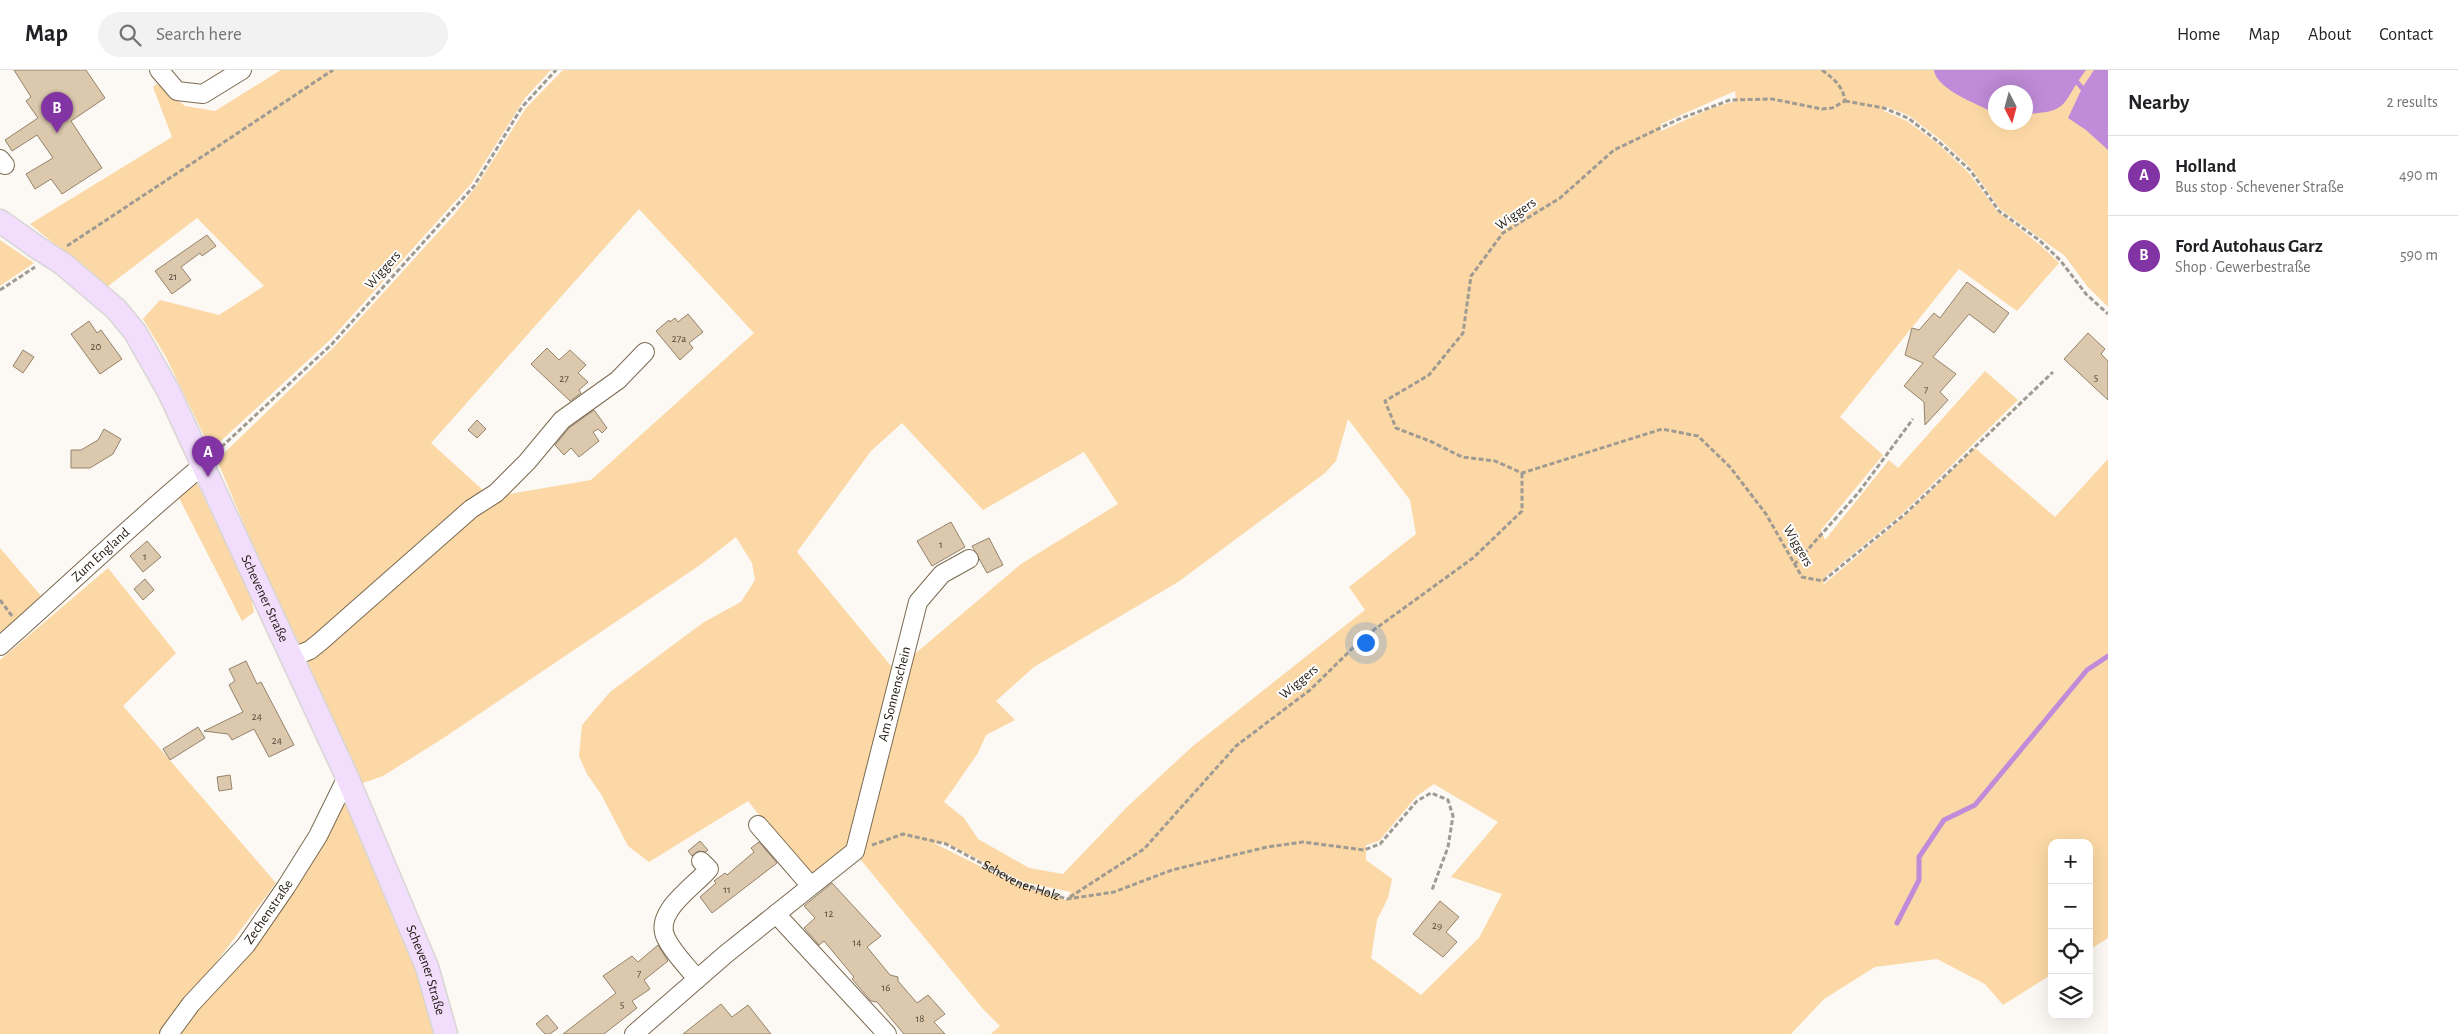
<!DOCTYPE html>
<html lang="en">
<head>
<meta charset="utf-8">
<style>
	:root { --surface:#fff; --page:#f2f2f2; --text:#202124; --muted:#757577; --line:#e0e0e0; --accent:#8334a4 }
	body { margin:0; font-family:"Alegreya Sans",sans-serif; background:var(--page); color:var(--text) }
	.controls { position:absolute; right:15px; bottom:15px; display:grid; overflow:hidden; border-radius:10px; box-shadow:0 5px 20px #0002 }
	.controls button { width:45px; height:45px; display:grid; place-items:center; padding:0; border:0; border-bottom:1px solid var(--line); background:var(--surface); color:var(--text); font:25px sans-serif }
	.compass { position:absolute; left:1988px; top:15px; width:45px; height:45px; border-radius:50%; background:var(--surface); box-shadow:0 5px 20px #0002; rotate:174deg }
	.you { position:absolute; left:1365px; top:572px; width:18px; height:18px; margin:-12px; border:4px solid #fff; border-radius:50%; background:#1a73e8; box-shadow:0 0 0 8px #1a73e833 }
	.badge { display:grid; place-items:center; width:32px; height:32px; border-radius:50%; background:var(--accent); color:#fff; font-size:16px; font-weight:700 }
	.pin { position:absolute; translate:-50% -41px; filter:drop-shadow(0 1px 2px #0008) }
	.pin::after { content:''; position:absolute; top:26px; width:18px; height:15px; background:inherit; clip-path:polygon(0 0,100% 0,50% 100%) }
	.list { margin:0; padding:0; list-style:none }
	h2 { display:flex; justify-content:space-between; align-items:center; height:65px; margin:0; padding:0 20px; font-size:21px }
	h2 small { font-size:16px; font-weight:400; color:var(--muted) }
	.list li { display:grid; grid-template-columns:32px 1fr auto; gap:15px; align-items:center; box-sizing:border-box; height:80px; padding:0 20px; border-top:1px solid var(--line) }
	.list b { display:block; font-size:19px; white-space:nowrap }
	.list p { margin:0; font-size:16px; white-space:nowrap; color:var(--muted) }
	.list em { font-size:16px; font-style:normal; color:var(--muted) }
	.icon { flex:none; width:28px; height:28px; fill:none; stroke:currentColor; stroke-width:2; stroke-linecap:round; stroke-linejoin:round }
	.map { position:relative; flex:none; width:2108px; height:964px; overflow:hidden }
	header { display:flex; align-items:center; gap:30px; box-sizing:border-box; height:70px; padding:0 25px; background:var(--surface); border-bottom:1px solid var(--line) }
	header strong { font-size:24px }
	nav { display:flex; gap:28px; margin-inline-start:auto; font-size:18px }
	.search { width:350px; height:45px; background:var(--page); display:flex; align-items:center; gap:12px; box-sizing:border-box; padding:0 18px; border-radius:28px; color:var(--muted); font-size:19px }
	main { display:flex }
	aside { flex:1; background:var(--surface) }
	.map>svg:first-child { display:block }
</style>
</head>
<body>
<header>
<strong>Map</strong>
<div class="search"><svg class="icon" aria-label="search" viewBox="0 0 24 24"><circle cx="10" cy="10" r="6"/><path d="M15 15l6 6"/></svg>Search here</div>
<nav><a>Home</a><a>Map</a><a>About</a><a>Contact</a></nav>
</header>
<main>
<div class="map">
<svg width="2108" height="964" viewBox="0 0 2108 964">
	<rect width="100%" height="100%" fill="#fcf8f3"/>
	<path fill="#fbd8a5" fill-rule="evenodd" d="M281 0H551L525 28 471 114 396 197 331 269 211 380 166 287 143 249 160 230 219 245 264 216 197 148 107 217 30 154 172 67 153 17 157 14 185 36 215 41Z
		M563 0H2108V237L2087 216 2065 186 2000 139 1971 98 1941 70 1908 45 1884 36V41L1907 51 1938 74 1968 102 1997 141 2039 174 2059 193 2017 241 1959 199 1840 347 1883 385 1821 460 1825 470 1889 390 1898 398 1985 301 2018 330 1904 442 1826 506 1823 515 1906 445 1975 378 2055 447 2108 389V868L2089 880V773H2052V904L2003 935 1985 914 1937 889 1875 897 1824 929 1791 964H991L1000 956 983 939 856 784 910 588 1021 494 1118 434 1084 382 983 440 902 353 871 381 797 482 896 602 850 780 812 811 748 731 649 792 628 776 601 724 587 704 579 686 582 655 610 622 704 552 741 532 755 510 752 493 736 467 700 495 445 667 383 706 357 715 302 590 498 426 591 410 754 263 639 139 431 373 485 422 302 580 269 514 217 390 335 276 453 146 478 114 526 38ZM1735 21 1736 31 1714 37 1661 61V54ZM1996 22H2026V52H1996ZM1348 349 1410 430 1416 464 1349 517 1365 540 1193 676 1127 737 1063 804 1029 798 978 769 964 748 944 732 978 683 986 665 1015 650 996 631 1034 597 1178 512 1325 403 1336 391ZM1434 714 1498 752 1451 807 1502 824 1479 868 1421 925 1371 888 1377 850 1388 828 1392 809 1366 790V775L1379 771 1417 726ZM934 773H946L1024 812 1071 822 1066 830 1019 816Z
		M0 170 34 193 0 216Z
		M197 413 251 525 254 542 242 551 177 424 182 416Z
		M0 478 42 527 0 568Z
		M108 498 176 583 123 636 276 813 212 898 232 903 345 728 414 883 439 964H0V590Z"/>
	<path fill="#c08cd9" d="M1934 0H2086C2061 33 2071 42 2026 44V22H1996L1995 43 1993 42C1977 34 1936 19 1934 0Z
		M2094 0H2108V80L2086 60 2068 48 2082 18Z"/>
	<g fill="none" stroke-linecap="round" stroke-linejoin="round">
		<path stroke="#c08cd9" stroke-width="5" d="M2072 11 2077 12 2082 18 2088 20
			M1897 853 1919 810V787L1944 750 1975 735 2087 600 2108 586"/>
	</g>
	<path fill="#dbc8ad" stroke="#95836a" d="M14 0H86L105 28 71 51 102 98 62 124 51 109 35 119 26 104 53 88 37 65 12 81 5 70 38 48 26 31 31 27Z
		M207 165 216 176 202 186 200 183 181 197 191 210 172 224 155 201Z
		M1967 212 2009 243 1994 263 1969 244 1933 287 1956 304 1940 322 1948 330 1925 355 1924 332 1904 316 1923 293 1905 285 1912 258 1919 260 1934 243 1940 248Z
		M688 244 703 262 689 273 693 278 680 290 656 261 669 250 670 252 675 248 678 252Z
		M89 251 97 263 101 260 122 289 100 304 71 264Z
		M2088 263 2105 279 2101 284 2108 291V330L2064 289Z
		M547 278 559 290 570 280 586 295 578 303 588 312 579 320 581 323 570 331 531 294Z
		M23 280 34 287 23 303 13 296Z
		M594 340 607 358 602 363 598 359 593 362 599 371 579 387 571 378 564 385 555 375 569 358Z
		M477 350 486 359 477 368 468 360Z
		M104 359 121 369 113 384 90 398H71V380H81L98 370Z
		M951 452 965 477 932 496 917 471Z
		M989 468 1003 495 987 503 972 476Z
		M147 471 161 487 143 502 130 486Z
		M145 509 154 520 143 530 134 519Z
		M246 591 257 614 261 612 294 675 269 687 254 659 232 670 228 664 204 661 243 642 229 615 235 611 229 599Z
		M198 657 205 668 170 690 163 679Z
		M230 705 232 719 219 721 217 707Z
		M700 771 708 780 706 782 698 781 692 786 688 781Z
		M759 772 777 793 712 843 700 827 716 813 714 811 725 803 727 805 754 782 751 778Z
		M832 813 881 866 867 877 890 905 898 907V911L917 933 928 925 945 944 934 952 945 964H904L877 932 871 931 852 909 854 907 824 871 819 875 804 858 815 848 804 836Z
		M1440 831 1459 847 1446 862 1457 872 1443 887 1413 864Z
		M658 875 668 891 644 910 650 919 632 931 637 938 604 964H563L616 923 603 906 632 886 638 892Z
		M721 934 732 947 748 935 771 964H683Z
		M547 945 558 958 550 964H545L536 954Z"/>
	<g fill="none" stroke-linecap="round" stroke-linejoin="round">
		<defs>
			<g id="minor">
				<path d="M159 0 177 21 203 24 242 0"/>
				<path d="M0 89 5 95"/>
				<path id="s2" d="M0 576C68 516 133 453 203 395"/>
				<path d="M291 588 310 580 320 572 471 439 496 423 527 392 562 350 618 310 645 282"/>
				<path d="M758 755 810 815"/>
				<path d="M776 844 887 964"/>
				<path d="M697 909C687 896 673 883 666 868 653 842 694 817 709 799L701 791"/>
				<path id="s3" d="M169 964 191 934 246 875 286 817 318 766 347 707"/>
				<path id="s4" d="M634 964 726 884 855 781 918 532 942 504 969 489"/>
			</g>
			<g id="major">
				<path d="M0 151 38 178"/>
				<path id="s5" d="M63 194 116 239 135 262 169 322 347 707 427 897 446 964"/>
			</g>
		</defs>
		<use href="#minor" stroke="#7b6a51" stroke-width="20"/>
		<use href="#major" stroke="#d7d6d4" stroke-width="25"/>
		<g stroke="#9f9a92" stroke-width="3" stroke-dasharray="5 2.5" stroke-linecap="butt">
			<path d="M1822 0C1834 9 1843 16 1845 31L1832 38 1822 39 1772 29 1730 30 1679 49 1614 80 1560 128 1503 163 1471 206 1463 263 1429 305 1385 331 1396 358 1432 372 1462 387 1495 391 1522 403 1662 359 1698 366 1730 397 1766 444 1802 507 1823 511 1905 444 2053 302"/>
			<path d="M1845 31 1884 38 1908 48 1940 73 1970 100 1999 141 2039 170 2060 190 2086 224 2108 244"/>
			<path d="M67 176 333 0"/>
			<path d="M0 220 35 197"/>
			<path d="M216 382 332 274 474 116 522 37 556 0"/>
			<path d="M1794 495 1859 422 1913 349"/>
			<path d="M0 530 12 546"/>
			<path id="s1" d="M872 775 903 764 946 774 1020 814 1067 829 1114 822 1172 800 1267 777 1303 772 1364 780 1380 774 1417 731 1431 723 1448 730 1453 746 1448 777 1432 820"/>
			<path d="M1070 827 1144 779 1236 676 1310 620 1364 567 1473 488 1522 441V403"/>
		</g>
		<use href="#minor" stroke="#fff" stroke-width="18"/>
		<use href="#major" stroke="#f2ddfd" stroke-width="22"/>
		<defs>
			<path id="major-bridge" d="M38 178 63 194"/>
		</defs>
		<use href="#major-bridge" stroke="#d7d6d4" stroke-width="25" stroke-linecap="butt"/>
		<use href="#major-bridge" stroke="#f2ddfd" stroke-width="22"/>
	</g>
	<g text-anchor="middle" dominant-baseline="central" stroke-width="4" stroke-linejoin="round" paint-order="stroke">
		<g font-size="11" fill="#504638">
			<text x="173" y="206">21</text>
			<text x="679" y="268">27a</text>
			<text x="96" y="276">20</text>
			<text x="2096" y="307">5</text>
			<text x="564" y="308">27</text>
			<text x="1926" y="319">7</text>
			<text x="941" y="474">1</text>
			<text x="145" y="486">1</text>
			<text x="257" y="646">24</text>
			<text x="277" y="670">24</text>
			<text x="727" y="819">11</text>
			<text x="829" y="843">12</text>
			<text x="1437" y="855">29</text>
			<text x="857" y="872">14</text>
			<text x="639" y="903">7</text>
			<text x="886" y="917">16</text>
			<text x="622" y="934">5</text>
			<text x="920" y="948">18</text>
		</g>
		<g font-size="14" fill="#221b11" stroke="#fff">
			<text transform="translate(1516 144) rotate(-35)">Wiggers</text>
			<text transform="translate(383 200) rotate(-48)">Wiggers</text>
			<text transform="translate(1798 476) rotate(60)">Wiggers</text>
			<text stroke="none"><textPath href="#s2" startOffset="136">Zum England</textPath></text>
			<text stroke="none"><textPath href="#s5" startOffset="396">Schevener Straße</textPath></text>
			<text transform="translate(1299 612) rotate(-40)">Wiggers</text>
			<text stroke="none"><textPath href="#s4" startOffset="449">Am Sonnenschein</textPath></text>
			<text stroke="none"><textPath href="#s1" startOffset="161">Schevener Holz</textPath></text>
			<text stroke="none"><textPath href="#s3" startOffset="158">Zechenstraße</textPath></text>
			<text stroke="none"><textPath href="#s5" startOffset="801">Schevener Straße</textPath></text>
		</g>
	</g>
</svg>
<div class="controls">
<button>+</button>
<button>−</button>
<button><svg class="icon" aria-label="locate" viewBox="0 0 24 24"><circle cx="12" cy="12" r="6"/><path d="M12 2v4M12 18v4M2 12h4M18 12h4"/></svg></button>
<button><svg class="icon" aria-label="layers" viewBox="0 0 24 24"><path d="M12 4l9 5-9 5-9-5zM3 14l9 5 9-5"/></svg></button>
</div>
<svg class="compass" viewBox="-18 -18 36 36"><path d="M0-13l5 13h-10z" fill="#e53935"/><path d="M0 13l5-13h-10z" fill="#757577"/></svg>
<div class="you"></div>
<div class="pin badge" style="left:208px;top:407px">A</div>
<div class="pin badge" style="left:57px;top:63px">B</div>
</div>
<aside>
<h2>Nearby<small>2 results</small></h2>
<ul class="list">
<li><span class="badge">A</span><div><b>Holland</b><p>Bus stop · Schevener Straße</p></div><em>490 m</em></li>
<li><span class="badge">B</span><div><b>Ford Autohaus Garz</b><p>Shop · Gewerbestraße</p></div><em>590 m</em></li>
</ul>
</aside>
</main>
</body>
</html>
